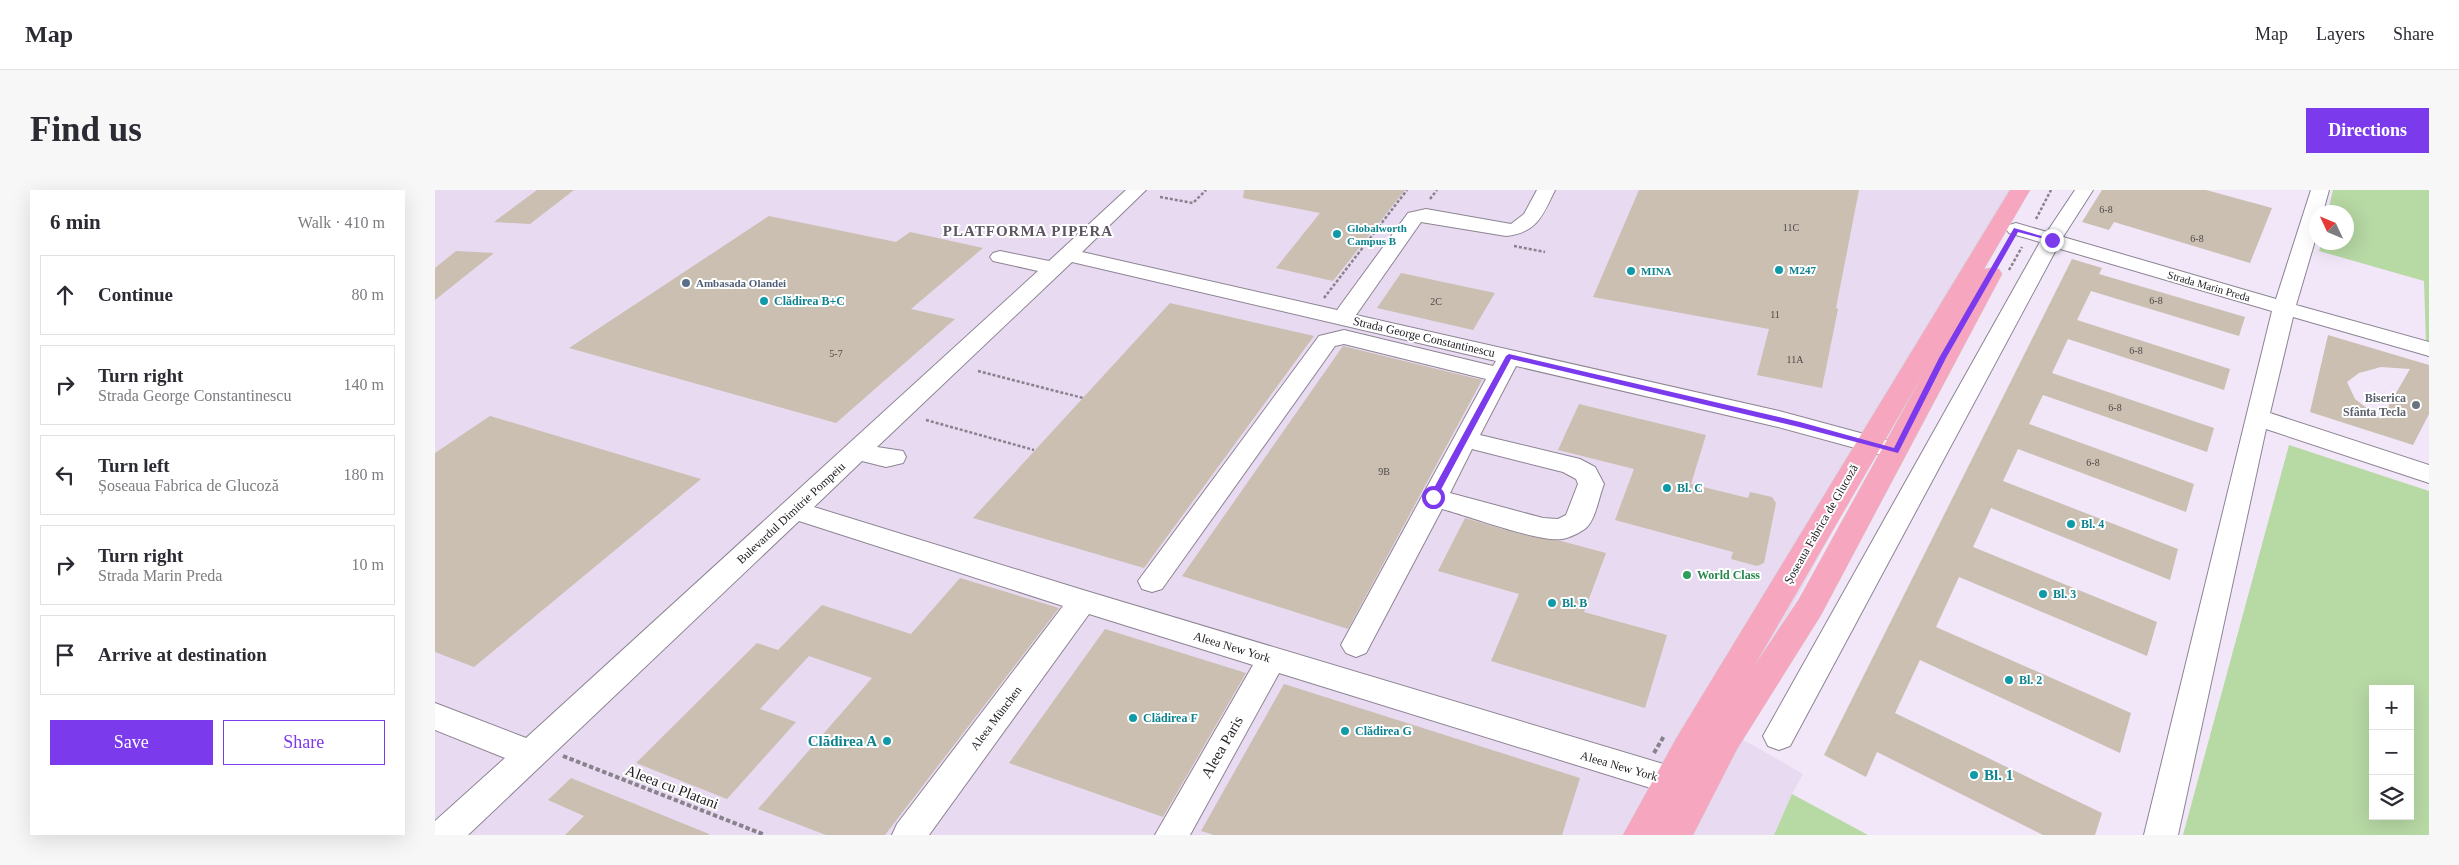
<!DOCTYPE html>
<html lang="en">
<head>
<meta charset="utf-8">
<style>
	:root { --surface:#fff; --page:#f7f7f7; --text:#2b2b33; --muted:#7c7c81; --line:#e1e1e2; --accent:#7c3aed }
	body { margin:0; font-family:Georgia,serif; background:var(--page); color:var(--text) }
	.controls { position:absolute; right:15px; bottom:15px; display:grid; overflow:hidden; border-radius:0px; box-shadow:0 5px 20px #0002 }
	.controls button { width:45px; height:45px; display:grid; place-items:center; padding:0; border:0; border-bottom:1px solid var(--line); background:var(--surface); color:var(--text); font:25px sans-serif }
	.compass { position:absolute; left:1874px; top:15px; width:45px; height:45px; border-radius:50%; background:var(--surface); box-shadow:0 5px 20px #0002; rotate:314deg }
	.stop { position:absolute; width:15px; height:15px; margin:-11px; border:4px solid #7c3aed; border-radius:50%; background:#fff }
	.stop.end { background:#7c3aed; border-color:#fff; box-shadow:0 1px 5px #0008 }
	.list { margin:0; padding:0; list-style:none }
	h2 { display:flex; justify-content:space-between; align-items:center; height:65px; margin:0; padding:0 20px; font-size:21px }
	h2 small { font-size:16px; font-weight:400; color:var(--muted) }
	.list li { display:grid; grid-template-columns:32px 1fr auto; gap:15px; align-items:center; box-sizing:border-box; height:80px; margin:0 10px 10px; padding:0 10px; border:1px solid var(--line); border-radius:0px }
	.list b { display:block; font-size:19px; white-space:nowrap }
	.list p { margin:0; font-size:16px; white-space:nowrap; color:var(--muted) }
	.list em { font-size:16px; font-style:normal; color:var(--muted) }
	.actions { display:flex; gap:10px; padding:15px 20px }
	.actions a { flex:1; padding:11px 0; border:1px solid var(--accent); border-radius:0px; text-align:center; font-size:18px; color:var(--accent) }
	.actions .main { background:var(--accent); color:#fff }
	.icon { flex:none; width:28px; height:28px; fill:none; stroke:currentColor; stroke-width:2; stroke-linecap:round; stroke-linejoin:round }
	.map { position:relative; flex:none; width:1994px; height:645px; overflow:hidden; border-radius:0px }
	header { display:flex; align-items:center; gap:30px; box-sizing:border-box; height:70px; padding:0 25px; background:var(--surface); border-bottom:1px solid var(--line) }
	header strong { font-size:24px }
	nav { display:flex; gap:28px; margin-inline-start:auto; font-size:18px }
	.intro { display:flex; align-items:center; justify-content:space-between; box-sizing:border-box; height:120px; padding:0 30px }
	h1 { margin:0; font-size:35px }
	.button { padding:12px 22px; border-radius:0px; background:var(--accent); color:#fff; font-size:18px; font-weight:700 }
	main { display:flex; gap:30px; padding:0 30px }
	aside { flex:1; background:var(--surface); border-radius:0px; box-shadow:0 5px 20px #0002 }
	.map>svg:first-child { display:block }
</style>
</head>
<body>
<header>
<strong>Map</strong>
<nav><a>Map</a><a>Layers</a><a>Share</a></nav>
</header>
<div class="intro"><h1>Find us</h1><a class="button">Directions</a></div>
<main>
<aside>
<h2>6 min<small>Walk · 410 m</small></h2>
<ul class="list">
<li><svg class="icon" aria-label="ahead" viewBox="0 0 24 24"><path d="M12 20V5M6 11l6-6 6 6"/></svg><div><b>Continue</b></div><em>80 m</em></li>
<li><svg class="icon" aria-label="right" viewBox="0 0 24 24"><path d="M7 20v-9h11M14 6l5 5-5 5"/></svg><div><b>Turn right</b><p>Strada George Constantinescu</p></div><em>140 m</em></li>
<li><svg class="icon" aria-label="left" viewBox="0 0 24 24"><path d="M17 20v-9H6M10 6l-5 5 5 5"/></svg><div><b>Turn left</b><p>Șoseaua Fabrica de Glucoză</p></div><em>180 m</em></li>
<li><svg class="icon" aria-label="right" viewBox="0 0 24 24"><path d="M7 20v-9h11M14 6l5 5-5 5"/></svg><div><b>Turn right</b><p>Strada Marin Preda</p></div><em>10 m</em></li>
<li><svg class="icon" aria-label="arrive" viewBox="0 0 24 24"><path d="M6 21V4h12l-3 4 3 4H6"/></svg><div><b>Arrive at destination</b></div></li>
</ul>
<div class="actions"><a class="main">Save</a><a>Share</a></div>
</aside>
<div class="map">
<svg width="1994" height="645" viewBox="0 0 1994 645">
	<rect width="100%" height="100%" fill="#f1e7f8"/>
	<path fill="#e8daf1" d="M0 0H1593L1434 273 1291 540 1368 584 1357 604 1339 645H0Z"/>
	<path fill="#b7d9a4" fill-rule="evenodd" d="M1898 0H1994V153H1991L1989 91 1884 61 1887 53 1912 52V22H1893Z
		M1854 255 1994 301V645H1748ZM1938 499H1975V626H1938Z
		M1357 604 1433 645H1339Z"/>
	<path fill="#cabfb0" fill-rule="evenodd" d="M102 0H139L95 34 59 32Z
		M809 0H970L898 91 841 78 885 23 808 8Z
		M1204 0H1424L1401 118 1403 119 1387 198 1322 185 1334 139 1158 107Z
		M1667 0H1771L1837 18 1815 73 1679 32 1674 40 1647 32Z
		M334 26 461 52 475 42 548 58 476 119 520 129 401 233 134 158Z
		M21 61 59 63 0 110V78Z
		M1637 69 1667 78 1664 84 1810 127 1804 146 1656 101 1642 130 1795 179 1789 200 1633 149 1617 183 1779 238 1772 262 1608 205 1594 234 1759 294 1751 322 1583 259 1568 291 1743 359 1735 390 1556 318 1538 357 1722 432 1712 466 1524 387 1501 437 1696 523 1685 563 1485 470 1460 523 1667 623 1660 645H1608L1442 562 1431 587 1389 565Z
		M966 83 1060 103 1038 140 942 118Z
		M735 113 879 146 709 378 538 328Z
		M1893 145 1994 175V224L1978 255 1875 222ZM1946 177 1975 179 1946 229 1920 209 1912 192 1924 183Z
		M908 156 1047 190 913 439 747 386Z
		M1144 214 1271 245 1256 294 1313 308 1315 302 1337 307 1341 313 1329 373 1322 376 1296 369 1298 362 1180 330 1199 279 1123 260Z
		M55 226 266 289 39 477 0 462V263Z
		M1030 328 1085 344 1126 351 1171 363 1149 422 1232 445 1210 518 1056 471 1084 404 1003 381Z
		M525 388 624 418 450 645H391L323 619 437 488 374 466 325 519 361 532 292 609 201 573 322 453 343 460 387 415 476 444Z
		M670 439 811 483 728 627 574 573Z
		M849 494 1145 588 1127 645H779L766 641Z
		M136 588 274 644V645H130L149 626 113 610Z"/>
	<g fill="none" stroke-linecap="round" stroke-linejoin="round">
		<defs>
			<path id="minor" d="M691 0H711L647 62 902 120 973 23 991 19 1076 34 1089 24 1102 0H1120C1108 25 1102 43 1071 46L986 32 921 125 1344 221 1466 254 1469 260 1466 266 1457 268 1343 237 1081 176 1045 245 1145 269 1160 277 1169 294C1164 306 1161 328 1152 337 1147 342 1134 348 1127 349 1102 352 1034 326 1007 319L931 463 921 467 911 463 906 455 1051 189 909 154 900 156 727 399 717 402 707 399 703 391 884 146 909 140 1058 176 1061 171 637 72 442 257 468 261 471 267 468 273 451 277 427 271 379 317 648 400 1235 576 1246 580 1251 590 1246 600 1235 604 844 483 755 645H720L818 475 654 424 494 645H457L462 634 628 416 364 331 33 645H0V631L70 568 0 540V513L91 548 603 81 558 71 555 67 558 63 565 61 614 71ZM1037 259 1128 282 1141 289 1143 294 1131 325 1123 329 1108 328 1015 303Z
				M1640 0H1658L1628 47 1841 109 1876 0H1894L1888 22H1882V44L1861 115 1994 152V166L1858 127 1835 223 1994 275V293L1831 239 1743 645H1709L1837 121 1622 58 1355 556 1344 560 1333 556 1328 546 1605 52 1574 43 1571 39 1574 35 1581 33 1612 42Z"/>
			<path id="major" d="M1575 0H1595L1549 79 1556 78 1564 79 1567 84 1386 425 1302 559 1258 645H1188L1242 547ZM1490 181 1364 409 1318 478Z"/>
		</defs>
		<use href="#minor" stroke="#8d8493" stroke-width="2"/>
		<use href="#major" stroke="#d3d3d4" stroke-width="1"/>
		<path stroke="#88828d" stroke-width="2.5" stroke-dasharray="3 2" stroke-linecap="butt" d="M725 7 758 13 771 0
			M995 9 1002 0
			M1601 29 1616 0
			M1079 56 1110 62
			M1574 80 1587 57
			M889 108 972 0
			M543 181 648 208
			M491 230 599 260"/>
		<path stroke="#88828d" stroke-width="4" stroke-dasharray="4.5 2.5" stroke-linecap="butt" d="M1219 563 1229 546
			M128 566 330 645"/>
		<use href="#minor" fill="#fff" fill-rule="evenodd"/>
		<use href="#major" fill="#f7a6bf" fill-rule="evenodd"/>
	</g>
	<path fill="#7c3aed" d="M1579 38 1620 50 1617 51 1583 42 1511 168 1463 263 1364 237 1076 169 1001 309 994 307 1071 166 1074 164 1365 232 1459 258 1504 168Z"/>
	<g fill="#0f9aa8" stroke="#fff" stroke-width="2">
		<circle cx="902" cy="44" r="5"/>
		<circle cx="1344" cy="80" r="5"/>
		<circle cx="1196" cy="81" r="5"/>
		<circle cx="329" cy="111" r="5"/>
		<circle cx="1232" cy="298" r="5"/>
		<circle cx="1636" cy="334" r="5"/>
		<circle cx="1608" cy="404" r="5"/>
		<circle cx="1117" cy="413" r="5"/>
		<circle cx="1574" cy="490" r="5"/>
		<circle cx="698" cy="528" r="5"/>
		<circle cx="910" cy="541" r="5"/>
		<circle cx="452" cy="551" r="5"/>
		<circle cx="1539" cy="585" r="5"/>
	</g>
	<circle fill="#5c6f8a" stroke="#fff" stroke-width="2" cx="251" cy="93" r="5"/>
	<circle fill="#6b7280" stroke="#fff" stroke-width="2" cx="1981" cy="215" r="5"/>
	<circle fill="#2e9e5b" stroke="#fff" stroke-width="2" cx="1252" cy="385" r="5"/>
	<g text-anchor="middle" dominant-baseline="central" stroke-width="4" stroke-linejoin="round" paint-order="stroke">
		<g font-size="10" fill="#4e4849">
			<text x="1671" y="19">6-8</text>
			<text x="1356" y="37">11C</text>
			<text x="1762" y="48">6-8</text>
			<text x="1721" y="110">6-8</text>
			<text x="1001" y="111">2C</text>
			<text x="1340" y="124">11</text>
			<text x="1701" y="160">6-8</text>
			<text x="401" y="163">5-7</text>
			<text x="1360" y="169">11A</text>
			<text x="1680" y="217">6-8</text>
			<text x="1658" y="272">6-8</text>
			<text x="949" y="281">9B</text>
		</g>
		<g font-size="11" font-weight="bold" fill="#0d838f" stroke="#fff" text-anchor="start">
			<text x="912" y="38">Globalworth<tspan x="912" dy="13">Campus B</tspan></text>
			<text x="1354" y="80">M247</text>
			<text x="1206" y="81">MINA</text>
		</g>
		<g font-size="11" font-weight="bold" fill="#4e5e75" stroke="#fff" text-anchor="start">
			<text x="261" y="93">Ambasada Olandei</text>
		</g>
		<g font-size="11" fill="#252127" stroke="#fff">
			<text transform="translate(1774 96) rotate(16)">Strada Marin Preda</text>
		</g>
		<g font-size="12" font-weight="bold" fill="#0d838f" stroke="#fff" text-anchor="start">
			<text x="339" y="111">Clădirea B+C</text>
			<text x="1242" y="298">Bl. C</text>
			<text x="1646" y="334">Bl. 4</text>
			<text x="1618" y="404">Bl. 3</text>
			<text x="1127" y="413">Bl. B</text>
			<text x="1584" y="490">Bl. 2</text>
			<text x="708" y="528">Clădirea F</text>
			<text x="920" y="541">Clădirea G</text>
		</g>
		<g font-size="12" fill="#252127" stroke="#fff">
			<text transform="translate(989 147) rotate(13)">Strada George Constantinescu</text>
			<text transform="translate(356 323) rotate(-43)">Bulevardul Dimitrie Pompeiu</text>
			<text transform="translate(1386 334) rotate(-60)">Șoseaua Fabrica de Glucoză</text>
			<text transform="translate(797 457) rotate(17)">Aleea New York</text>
			<text transform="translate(561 528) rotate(-53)">Aleea München</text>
			<text transform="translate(1184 576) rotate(16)">Aleea New York</text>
		</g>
		<g font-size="12" font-weight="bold" fill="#5b616d" stroke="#fff" text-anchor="end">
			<text x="1971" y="208">Biserica<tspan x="1971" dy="14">Sfânta Tecla</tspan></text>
		</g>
		<g font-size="12" font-weight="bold" fill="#27864d" stroke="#fff" text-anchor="start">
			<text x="1262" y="385">World Class</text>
		</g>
		<g font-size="15" font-weight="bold" letter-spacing="1" fill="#5d5462" stroke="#fff">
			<text x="593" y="41">PLATFORMA PIPERA</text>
		</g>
		<g font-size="15" font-weight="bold" fill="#0d838f" stroke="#fff" text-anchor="end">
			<text x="442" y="551">Clădirea A</text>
			<text x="1549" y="585" text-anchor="start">Bl. 1</text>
		</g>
		<g font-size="15" fill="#252127" stroke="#fff">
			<text transform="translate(787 557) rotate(-60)">Aleea Paris</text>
			<text transform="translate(237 597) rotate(21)">Aleea cu Platani</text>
		</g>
	</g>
</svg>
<div class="controls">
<button>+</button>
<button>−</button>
<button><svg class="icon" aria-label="layers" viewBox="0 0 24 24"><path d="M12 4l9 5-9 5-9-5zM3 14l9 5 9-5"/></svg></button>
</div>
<svg class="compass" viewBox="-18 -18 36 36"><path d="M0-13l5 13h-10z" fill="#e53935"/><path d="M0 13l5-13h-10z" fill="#7c7c81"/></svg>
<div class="stop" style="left:998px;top:307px"></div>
<div class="stop end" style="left:1617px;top:50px"></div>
</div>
</main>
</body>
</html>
